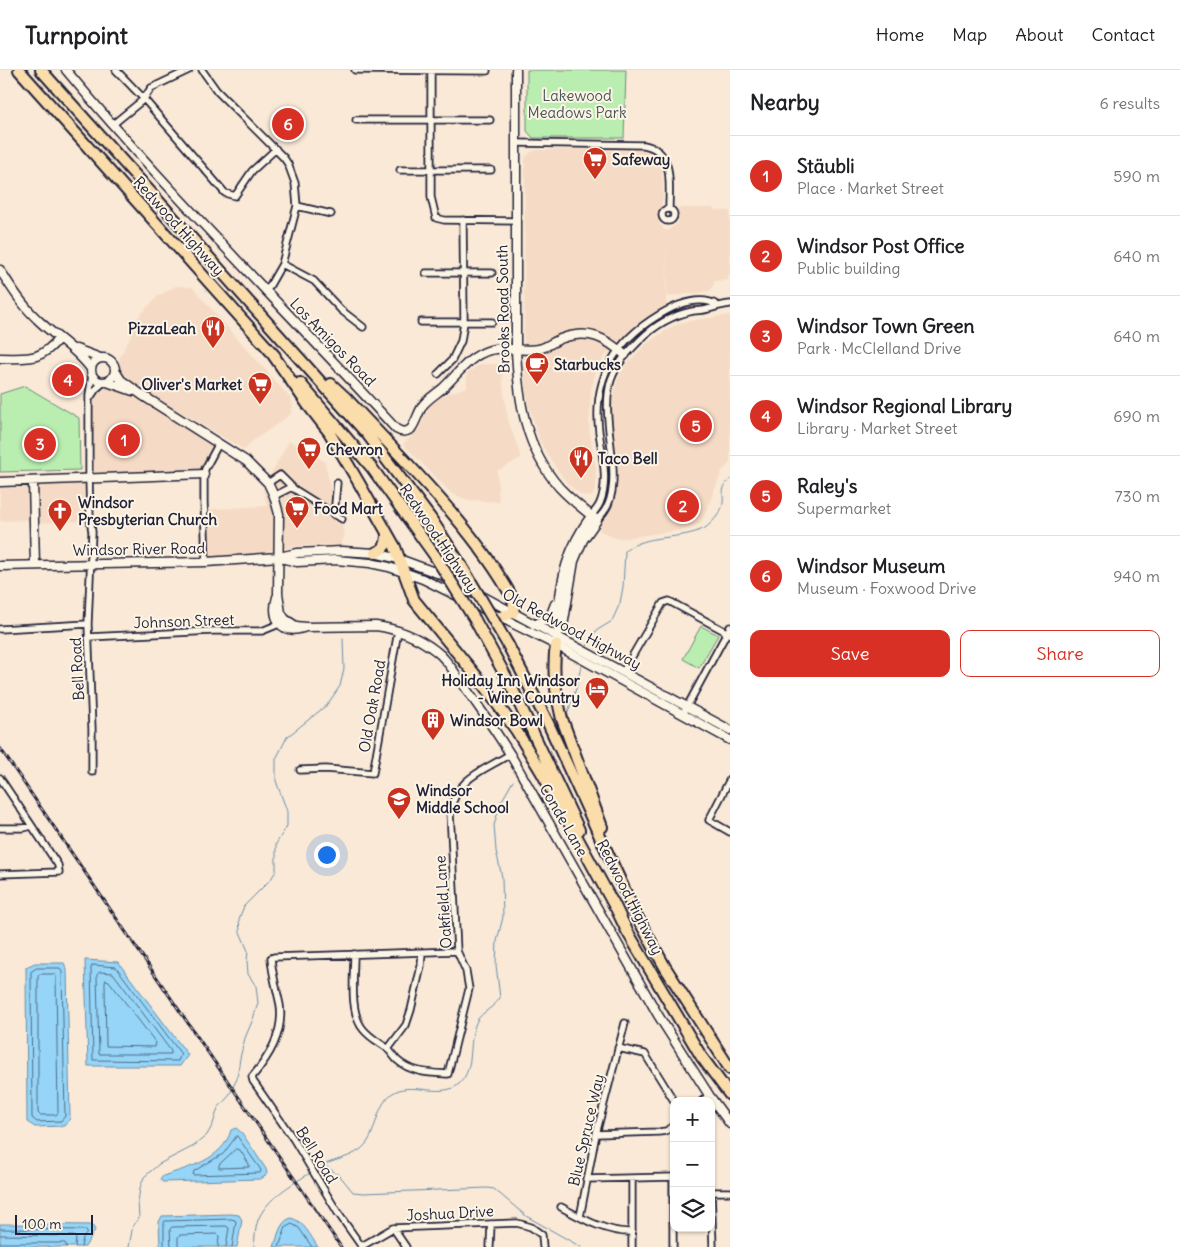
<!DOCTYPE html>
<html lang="en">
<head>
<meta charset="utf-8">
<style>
	:root { --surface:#fff; --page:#f2f2f2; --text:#202124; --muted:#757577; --line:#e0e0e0; --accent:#d93025 }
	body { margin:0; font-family:Delius,sans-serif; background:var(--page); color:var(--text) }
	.controls { position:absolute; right:15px; bottom:15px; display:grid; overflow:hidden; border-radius:10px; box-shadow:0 1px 4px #0004 }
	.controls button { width:45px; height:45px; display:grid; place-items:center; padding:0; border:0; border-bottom:1px solid var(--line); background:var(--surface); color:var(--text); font:25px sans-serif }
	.scale { position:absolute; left:15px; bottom:12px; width:78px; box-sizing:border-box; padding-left:5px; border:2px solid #22223b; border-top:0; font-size:14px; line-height:18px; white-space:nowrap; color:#22223b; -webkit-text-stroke:4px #fcf5e5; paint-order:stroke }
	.you { position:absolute; left:326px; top:784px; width:18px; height:18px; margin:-12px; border:4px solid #fff; border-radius:50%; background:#1a73e8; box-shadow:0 0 0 8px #1a73e833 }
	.badge { display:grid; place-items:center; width:32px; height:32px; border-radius:50%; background:var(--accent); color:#fff; font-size:16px; font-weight:700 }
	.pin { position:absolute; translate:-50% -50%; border:2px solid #fff; box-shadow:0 1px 5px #0006 }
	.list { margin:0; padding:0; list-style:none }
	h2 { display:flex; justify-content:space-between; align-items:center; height:65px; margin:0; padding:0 20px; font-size:21px }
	h2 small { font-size:16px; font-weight:400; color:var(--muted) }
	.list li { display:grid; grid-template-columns:32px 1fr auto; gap:15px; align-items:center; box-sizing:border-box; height:80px; padding:0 20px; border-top:1px solid var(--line) }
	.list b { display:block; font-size:19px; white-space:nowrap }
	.list p { margin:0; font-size:16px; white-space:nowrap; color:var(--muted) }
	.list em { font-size:16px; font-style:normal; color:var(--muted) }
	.actions { display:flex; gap:10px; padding:15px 20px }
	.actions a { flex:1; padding:11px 0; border:1px solid var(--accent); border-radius:10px; text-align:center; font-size:18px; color:var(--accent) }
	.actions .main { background:var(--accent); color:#fff }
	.icon { flex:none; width:28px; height:28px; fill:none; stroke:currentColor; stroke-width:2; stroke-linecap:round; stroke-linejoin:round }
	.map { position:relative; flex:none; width:730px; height:1177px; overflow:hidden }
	header { display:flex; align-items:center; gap:30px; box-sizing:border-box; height:70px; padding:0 25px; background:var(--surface); border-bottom:1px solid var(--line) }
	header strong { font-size:24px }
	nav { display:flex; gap:28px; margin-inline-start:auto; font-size:18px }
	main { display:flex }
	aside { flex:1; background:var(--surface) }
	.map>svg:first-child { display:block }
</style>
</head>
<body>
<header>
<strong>Turnpoint</strong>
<nav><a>Home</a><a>Map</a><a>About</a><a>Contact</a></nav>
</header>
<main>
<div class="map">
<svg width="730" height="1177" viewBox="0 0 730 1177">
	<rect width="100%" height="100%" fill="#f9e9d6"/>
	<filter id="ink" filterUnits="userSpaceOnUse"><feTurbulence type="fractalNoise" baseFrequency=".02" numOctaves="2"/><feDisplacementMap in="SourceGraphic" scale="10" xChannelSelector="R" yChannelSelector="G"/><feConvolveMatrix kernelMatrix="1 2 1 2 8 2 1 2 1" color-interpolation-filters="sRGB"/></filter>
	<g filter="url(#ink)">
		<path fill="#f5dbc5" d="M641 79 654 85 662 95 663 127 659 146V153L664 159 667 161 678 153V138H713L714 140 730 141V204L728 205V210L715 211 710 221 667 227V174L666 239 649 246 633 258 604 287 596 302 591 320 589 358 596 398V417L592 427 581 425 567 413 556 398 540 372 528 333 525 319 524 265 525 88 531 82 538 80Z
			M176 216 192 217 291 329 293 337 290 345 250 373 245 380 125 310 120 305 118 298 120 286 133 263 128 258 158 226Z
			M730 245V393L722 401 703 449 699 454 688 459 625 468H614L599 460 609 439 617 415 616 382 612 362 611 337 617 311 624 297 646 274 671 257 683 252Z
			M481 294H502L503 317 508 349 521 388 497 401 499 432 468 430 452 424 403 374 418 360 430 335 442 326 467 317V303Z
			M107 317 128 323 214 374 199 400 94 405 93 334 98 324Z
			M289 371 325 392 332 426 344 463 345 466 340 475 296 476 263 483 201 490 198 440 267 436 263 418Z
			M84 403 85 451 39 453 27 450 0 451V405Z"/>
		<path fill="#b9eeb0" stroke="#6e8876" d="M527 0H626L624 68H533L527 61Z
			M25 316 79 348 80 400 0 402V324Z
			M701 556 718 565 699 598 683 589Z"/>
		<path fill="#96d5f7" stroke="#688dac" d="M85 890 118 892 188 985 180 996H88Z
			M35 893H64L67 900 70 1049 64 1056 35 1057 27 1052 26 897Z
			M236 1058 242 1063 266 1099 267 1103 264 1107 260 1109 163 1112 160 1110 163 1106C189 1097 223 1090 231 1060Z
			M231 1144 239 1145 242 1150 237 1177H160L159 1152 162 1146Z
			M291 1148C304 1151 311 1167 318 1177H274C278 1166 279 1152 291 1148Z
			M0 1154 92 1155 95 1160 85 1177H0Z"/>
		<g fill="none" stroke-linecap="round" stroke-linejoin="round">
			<path stroke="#506a86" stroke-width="1" d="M93 895 116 897 181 984 178 991 93 990 91 898Z
				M37 898H60L62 902 65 1046 61 1051 37 1052 32 1048 31 902Z
				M100 902 113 903 171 981V984H99L97 905Z
				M40 904H54L56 906 58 1043 56 1045H40L38 1043V907Z
				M106 910 109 911 156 973 155 977 106 976 105 913Z
				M237 1066 261 1100 260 1103 193 1105 194 1101 223 1084Z
				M236 1079 240 1080 249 1094V1097L219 1098V1095Z
				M0 1159 86 1160 87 1163 83 1168 81 1177
				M0 1165 74 1166 76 1168 75 1177
				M0 1173H65L67 1177
				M164 1177V1153L165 1151 231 1149 235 1150 236 1152 232 1177
				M171 1177 170 1159 172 1157 226 1156 229 1158 226 1177
				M178 1177V1167L180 1165 217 1164 219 1166 218 1177
				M279 1177 286 1157 292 1154 299 1158 312 1177"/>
			<path stroke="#688dac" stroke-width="1" d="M587 576 596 561 612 551 620 533 623 517 625 481C647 463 680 471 705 458 711 454 720 444 722 437 726 426 718 421 730 409
				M566 648 576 619 581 596
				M324 1095 340 1106 353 1122 363 1123 487 1118 494 1119 526 1146 581 1177
				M315 1099C331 1089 354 1089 366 1074 378 1059 376 1028 399 1020 417 1014 443 1028 459 1014 477 997 466 969 478 949 483 942 494 937 500 928L496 895 497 871 503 847 502 807 496 781 494 755 501 732 513 711
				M129 1177 133 1155 139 1148 138 1132 140 1118 144 1107 159 1094 194 1076 207 1065 213 1054 218 1038 228 1027 237 1009 240 988 245 968 253 949 258 933 256 916 248 904 247 890 248 881 240 862 239 849 244 836 271 809 276 801V774L287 756V741L276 711V689L287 667 327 635 340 616 344 599 343 569
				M254 1177C255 1168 255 1158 258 1150 267 1128 291 1115 310 1103"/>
			<defs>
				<path id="street" d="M116 0 144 29 151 18 189 0
					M202 0 217 21 284 88 288 94 295 113 297 136 282 194 266 222
					M355 0 487 1
					M431 0V127L436 148 444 150 516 151
					M356 50H490
					M112 55 144 29 225 123 235 126 252 101 276 79
					M516 73 644 75C675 81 669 114 669 139
					M400 100H491
					M297 136 331 144
					M662 145a6 6 0 1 1 12 0a6 6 0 1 1-12 0Z
					M282 194 314 211 341 240 363 257
					M426 203H492
					M421 252H492
					M438 304 452 290 461 271 464 252 463 150
					M92 305 89 325V408L90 448 92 462 88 554 92 659V702
					M90 328 96 319 103 313
					M268 413 280 405 294 419 342 449
					M274 426 292 417
					M334 445 337 413
					M591 446C594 442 598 438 600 433 609 412 602 384 599 362 592 305 618 267 666 241 681 233 702 226 717 235
					M597 450C601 446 605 441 608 435 623 400 599 349 611 310 617 293 628 282 640 270 655 255 672 245 693 241 698 240 703 241 708 239 716 237 721 235 730 234
					M206 492 204 432V404L205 399 219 373
					M0 559 88 554
					M88 567 213 561H262L279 554
					M623 602 663 533 669 531 730 564
					M683 644 730 557
					M300 700 326 699 373 703 398 561
					M0 708 58 795 59 802 0 804
					M0 758H24L31 756
					M730 762 709 750 730 709
					M354 884C354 906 349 942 363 959 370 968 379 972 387 978 391 982 394 987 397 990 411 1003 431 1003 448 1004L469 919 466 901 457 881 450 741C458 706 484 701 510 684
					M618 978 645 984 674 1031
					M388 979 406 955 411 940 421 896 422 883
					M702 1031 709 1025
					M596 1064 659 1062 666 1061 674 1056
					M673 1107V1177
					M632 1108V1177
					M586 1109 674 1107
					M711 1120 713 1177
					M711 1122H730
					M561 1137C583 1149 607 1163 632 1162
					M580 1147 596 1064 625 953
					M393 1158 406 1177
					M362 1176 393 1158 517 1153 531 1157 542 1165 543 1177
					M362 1177 338 1143 294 1070 253 1011 252 1007C269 987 284 963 280 935 277 920 272 904 271 888L274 887 457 881
					M490 1177 491 1154"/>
				<path id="secondary" d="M66 0C170 125 286 239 396 359 401 362 405 363 411 359 416 352 418 343 423 335 429 328 436 324 443 318 458 304 469 286 490 280 507 276 525 283 542 278 550 275 556 270 563 268 590 259 605 268 625 285
					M516 0V279C518 329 525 378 559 417 570 429 584 440 597 450L583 470 574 491 563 556 559 560 557 571
					M0 200C11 217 22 235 37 249 54 266 77 279 91 299
					M76 279 100 288
					M91 300a12 12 0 1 1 24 0a12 12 0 1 1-24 0Z
					M0 288C28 288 40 292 59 268
					M116 302 121 310 142 325 246 391 268 413 274 426 279 444 278 523 281 543 285 549 296 556 306 557 376 556C398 559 418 567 436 581 447 589 454 602 462 613 479 637 495 660 510 684L658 945 709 1025 730 1054
					M107 312 133 321
					M33 411 35 494
					M0 412 204 404
					M281 488 297 492 336 490 370 493 389 497 423 509 556 575 730 670
					M0 496 206 492 279 487 297 483 342 481 375 483 399 489 437 503 460 514 730 660
					M277 527C271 547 280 565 303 558
					M534 555 550 547 555 534
					M559 560 556 554C562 510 564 483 591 446"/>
				<path id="highway" d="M19 0 275 286
					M41 0 368 365 431 449 461 495
					M271 282 308 335 329 362 359 413 395 477 414 530 482 613 516 660 542 703 615 837
					M300 313 372 398 435 486
					M331 314 346 328C402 389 473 456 513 529L514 537 513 543 500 547
					M375 483C385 479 387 474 387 463
					M475 550 511 616 579 760
					M508 575 548 653 635 843 665 897 730 999
					M556 575C552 601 556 624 562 649L602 757
					M613 832 627 861 701 986 730 1025"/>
			</defs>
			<use href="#street" stroke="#22223b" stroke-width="9"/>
			<use href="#secondary" stroke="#22223b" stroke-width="11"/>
			<use href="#highway" stroke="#22223b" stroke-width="14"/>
			<use href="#street" stroke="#fcf5e5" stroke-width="5.5"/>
			<use href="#secondary" stroke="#fcf5e5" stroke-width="8"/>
			<use href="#highway" stroke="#faddab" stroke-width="10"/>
			<defs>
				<path id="rail" d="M0 678 341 1177"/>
			</defs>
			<use href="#rail" stroke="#22223b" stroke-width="3"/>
			<use href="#rail" stroke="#fcf5e5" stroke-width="1" stroke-dasharray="4" stroke-linecap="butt"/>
			<defs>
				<path id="highway-bridge" d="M435 486 475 550
					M461 495 508 575"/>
			</defs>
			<use href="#highway-bridge" stroke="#22223b" stroke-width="14" stroke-linecap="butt"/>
			<use href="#highway-bridge" stroke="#faddab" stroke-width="10"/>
		</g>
	</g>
	<defs>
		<symbol id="supermarket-pin" viewBox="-11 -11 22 30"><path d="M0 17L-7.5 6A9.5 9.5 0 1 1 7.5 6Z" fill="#c8321e" stroke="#fcf5e5"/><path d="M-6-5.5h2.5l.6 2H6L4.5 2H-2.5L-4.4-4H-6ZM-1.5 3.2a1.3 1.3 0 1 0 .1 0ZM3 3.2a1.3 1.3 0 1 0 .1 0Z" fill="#fff"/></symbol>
		<symbol id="restaurant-pin" viewBox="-11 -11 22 30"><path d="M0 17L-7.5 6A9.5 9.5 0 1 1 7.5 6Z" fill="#c8321e" stroke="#fcf5e5"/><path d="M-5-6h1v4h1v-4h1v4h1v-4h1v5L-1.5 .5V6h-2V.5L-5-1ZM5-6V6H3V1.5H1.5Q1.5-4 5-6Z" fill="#fff"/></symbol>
		<symbol id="cafe-pin" viewBox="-11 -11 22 30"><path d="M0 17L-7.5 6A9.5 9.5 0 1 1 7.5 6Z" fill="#c8321e" stroke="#fcf5e5"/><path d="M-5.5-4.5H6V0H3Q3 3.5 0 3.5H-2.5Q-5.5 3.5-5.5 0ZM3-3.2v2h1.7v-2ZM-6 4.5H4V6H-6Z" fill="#fff"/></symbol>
		<symbol id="church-pin" viewBox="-11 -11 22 30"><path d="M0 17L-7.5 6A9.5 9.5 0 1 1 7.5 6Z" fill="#c8321e" stroke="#fcf5e5"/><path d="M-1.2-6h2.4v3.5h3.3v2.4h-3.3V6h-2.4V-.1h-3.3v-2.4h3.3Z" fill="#fff"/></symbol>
		<symbol id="hotel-pin" viewBox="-11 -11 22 30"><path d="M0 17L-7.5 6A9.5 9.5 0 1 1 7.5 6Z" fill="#c8321e" stroke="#fcf5e5"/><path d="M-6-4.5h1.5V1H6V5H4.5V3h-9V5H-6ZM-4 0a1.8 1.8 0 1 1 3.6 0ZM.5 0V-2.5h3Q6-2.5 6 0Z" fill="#fff"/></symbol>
		<symbol id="building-pin" viewBox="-11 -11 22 30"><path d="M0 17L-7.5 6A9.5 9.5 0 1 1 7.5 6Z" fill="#c8321e" stroke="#fcf5e5"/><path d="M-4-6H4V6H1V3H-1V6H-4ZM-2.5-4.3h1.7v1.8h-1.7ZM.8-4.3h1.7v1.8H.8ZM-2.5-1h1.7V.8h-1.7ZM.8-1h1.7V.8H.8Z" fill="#fff"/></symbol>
		<symbol id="school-pin" viewBox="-11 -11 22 30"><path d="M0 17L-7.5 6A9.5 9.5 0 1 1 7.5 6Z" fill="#c8321e" stroke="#fcf5e5"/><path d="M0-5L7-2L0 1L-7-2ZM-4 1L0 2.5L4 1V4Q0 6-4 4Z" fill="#fff"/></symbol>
	</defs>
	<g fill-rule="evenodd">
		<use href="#supermarket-pin" x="581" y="75" width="28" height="38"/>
		<use href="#restaurant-pin" x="199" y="244" width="28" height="38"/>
		<use href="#cafe-pin" x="523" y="280" width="28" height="38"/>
		<use href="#supermarket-pin" x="246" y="300" width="28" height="38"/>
		<use href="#supermarket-pin" x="295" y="365" width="28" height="38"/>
		<use href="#restaurant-pin" x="567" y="374" width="28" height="38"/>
		<use href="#supermarket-pin" x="283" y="424" width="28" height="38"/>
		<use href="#church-pin" x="46" y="427" width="28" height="38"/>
		<use href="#hotel-pin" x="583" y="605" width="28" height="38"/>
		<use href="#building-pin" x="419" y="636" width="28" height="38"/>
		<use href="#school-pin" x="385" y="715" width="28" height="38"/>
	</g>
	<g text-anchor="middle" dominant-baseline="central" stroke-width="4" stroke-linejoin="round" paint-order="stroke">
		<g font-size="15" fill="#485558" stroke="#fcf5e5">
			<text x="577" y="25">Lakewood<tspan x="577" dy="17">Meadows Park</tspan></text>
		</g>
		<g font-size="15" font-weight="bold" fill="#22223b" stroke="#fcf5e5" text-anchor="start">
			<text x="612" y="89">Safeway</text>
			<text x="196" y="258" text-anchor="end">PizzaLeah</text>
			<text x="554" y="294">Starbucks</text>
			<text x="242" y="314" text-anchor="end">Oliver's Market</text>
			<text x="326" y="379">Chevron</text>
			<text x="598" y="388">Taco Bell</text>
			<text x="78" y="432">Windsor<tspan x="78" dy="17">Presbyterian Church</tspan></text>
			<text x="314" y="438">Food Mart</text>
			<text x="580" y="610" text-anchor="end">Holiday Inn Windsor<tspan x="580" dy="17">- Wine Country</tspan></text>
			<text x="450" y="650">Windsor Bowl</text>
			<text x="416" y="720">Windsor<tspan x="416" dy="17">Middle School</tspan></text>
		</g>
		<g font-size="15" fill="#22223b" stroke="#fcf5e5">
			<text transform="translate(179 156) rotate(48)">Redwood Highway</text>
			<text transform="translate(503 239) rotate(-91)">Brooks Road South</text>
			<text transform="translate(333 272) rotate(46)">Los Amigos Road</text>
			<text transform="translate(439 468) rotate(56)">Redwood Highway</text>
			<text transform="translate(139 479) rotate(-1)">Windsor River Road</text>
			<text transform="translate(184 551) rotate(-2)">Johnson Street</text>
			<text transform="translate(572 559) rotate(28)">Old Redwood Highway</text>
			<text transform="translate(77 599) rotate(-93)">Bell Road</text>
			<text transform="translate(372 636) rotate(-80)">Old Oak Road</text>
			<text transform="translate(564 750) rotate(60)">Conde Lane</text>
			<text transform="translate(630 827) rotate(63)">Redwood Highway</text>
			<text transform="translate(443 832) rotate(-94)">Oakfield Lane</text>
			<text transform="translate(586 1060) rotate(-77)">Blue Spruce Way</text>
			<text transform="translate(317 1085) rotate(58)">Bell Road</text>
			<text transform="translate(450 1143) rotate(-3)">Joshua Drive</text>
		</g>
	</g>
</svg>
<div class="controls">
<button>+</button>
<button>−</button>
<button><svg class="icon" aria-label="layers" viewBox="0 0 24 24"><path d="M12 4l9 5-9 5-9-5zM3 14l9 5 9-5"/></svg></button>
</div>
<div class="scale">100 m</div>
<div class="you"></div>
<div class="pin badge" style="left:124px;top:370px">1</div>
<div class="pin badge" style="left:683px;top:436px">2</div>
<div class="pin badge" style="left:40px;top:374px">3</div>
<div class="pin badge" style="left:68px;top:310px">4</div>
<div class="pin badge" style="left:696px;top:356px">5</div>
<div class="pin badge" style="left:288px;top:54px">6</div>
</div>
<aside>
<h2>Nearby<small>6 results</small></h2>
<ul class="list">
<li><span class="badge">1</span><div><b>Stäubli</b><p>Place · Market Street</p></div><em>590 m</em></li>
<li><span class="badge">2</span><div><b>Windsor Post Office</b><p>Public building</p></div><em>640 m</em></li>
<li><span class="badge">3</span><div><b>Windsor Town Green</b><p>Park · McClelland Drive</p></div><em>640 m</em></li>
<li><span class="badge">4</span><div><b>Windsor Regional Library</b><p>Library · Market Street</p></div><em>690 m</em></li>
<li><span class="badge">5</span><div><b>Raley's</b><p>Supermarket</p></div><em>730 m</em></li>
<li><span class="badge">6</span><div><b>Windsor Museum</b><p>Museum · Foxwood Drive</p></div><em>940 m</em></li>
</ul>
<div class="actions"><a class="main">Save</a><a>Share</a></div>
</aside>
</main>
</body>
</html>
